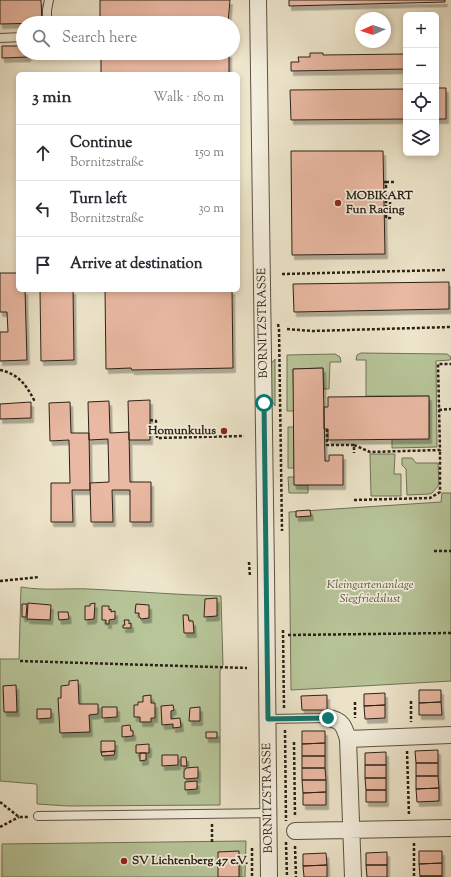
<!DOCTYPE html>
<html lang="en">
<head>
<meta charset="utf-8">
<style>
	:root { --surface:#fff; --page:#f7f7f7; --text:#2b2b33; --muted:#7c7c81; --line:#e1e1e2 }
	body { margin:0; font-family:"Sorts Mill Goudy",serif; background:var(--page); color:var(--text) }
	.controls { position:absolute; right:12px; top:12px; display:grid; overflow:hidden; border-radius:6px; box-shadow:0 2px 6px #0003 }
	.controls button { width:36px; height:36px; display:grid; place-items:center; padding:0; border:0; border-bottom:1px solid var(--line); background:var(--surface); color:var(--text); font:20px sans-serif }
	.compass { position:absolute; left:355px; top:12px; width:36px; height:36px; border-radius:50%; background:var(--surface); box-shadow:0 2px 6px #0003; rotate:267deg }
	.stop { position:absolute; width:12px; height:12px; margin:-9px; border:3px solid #0f766e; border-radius:50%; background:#fff }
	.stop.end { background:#0f766e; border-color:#fff; box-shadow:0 1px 4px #0008 }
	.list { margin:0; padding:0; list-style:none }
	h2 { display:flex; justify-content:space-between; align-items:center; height:52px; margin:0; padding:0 16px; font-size:17px }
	h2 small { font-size:13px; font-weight:400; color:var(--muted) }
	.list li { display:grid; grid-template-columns:26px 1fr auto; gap:12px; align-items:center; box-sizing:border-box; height:56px; padding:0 16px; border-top:1px solid var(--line) }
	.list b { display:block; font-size:15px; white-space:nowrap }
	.list p { margin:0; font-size:13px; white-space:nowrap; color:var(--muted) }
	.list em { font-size:13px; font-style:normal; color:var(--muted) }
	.icon { flex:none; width:22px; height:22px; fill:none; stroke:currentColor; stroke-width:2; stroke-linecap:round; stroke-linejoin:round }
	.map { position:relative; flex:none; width:451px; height:877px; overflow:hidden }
	.search { position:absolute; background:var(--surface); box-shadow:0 2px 6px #0003; left:16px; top:16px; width:224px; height:44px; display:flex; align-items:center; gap:10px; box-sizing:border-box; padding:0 14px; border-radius:22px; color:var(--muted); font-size:15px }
	.panel { position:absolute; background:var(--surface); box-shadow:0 2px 6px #0003; left:16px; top:72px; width:224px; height:220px; border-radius:6px }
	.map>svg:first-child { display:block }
</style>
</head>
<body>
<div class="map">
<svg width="451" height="877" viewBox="0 0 451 877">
	<defs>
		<filter id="shadow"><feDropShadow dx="2.5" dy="4.5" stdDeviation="0" flood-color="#0004"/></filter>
	</defs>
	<rect width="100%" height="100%" fill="#eee6cc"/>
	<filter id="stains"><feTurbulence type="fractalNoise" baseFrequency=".005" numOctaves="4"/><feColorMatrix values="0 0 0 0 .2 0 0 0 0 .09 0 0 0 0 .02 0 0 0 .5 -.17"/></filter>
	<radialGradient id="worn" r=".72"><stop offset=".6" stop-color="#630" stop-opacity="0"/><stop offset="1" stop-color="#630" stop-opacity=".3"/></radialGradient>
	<path fill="#b7c599" stroke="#717358" d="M361 353 447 354 451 357 450 360 436 361 437 447 392 448V439L429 438V396H366V360H356L357 355Z
		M335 354 340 357 341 362H330L329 389H324L323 368 293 369 294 411H287V355Z
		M275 359V406L271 399V364Z
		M288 427H294V468H288Z
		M370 454H395L394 474H401V496H371Z
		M402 458H412L416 463H438L439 485 432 493 429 494 407 495 406 469 402 465Z
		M288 477H294L295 485H308V493H289Z
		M442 493H451V681L291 690 289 512 441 502Z
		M21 587C44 591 67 588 89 589 133 591 177 595 221 596L223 665 220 671V805L68 806 37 804V785L36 784 0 781V659H19Z
		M246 841 245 877H2V844Z"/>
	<path fill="#eab9a3" stroke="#2b2116" filter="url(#shadow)" d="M0 0H41L42 23 0 24Z
		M100 0H230L228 23H100Z
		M289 0H445V2L289 6Z
		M2 46H23V53H28V57L2 58Z
		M101 53H229V74H101Z
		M310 53H323V55L406 54V69L291 71V62H299L298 57H310Z
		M436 88H446V119H436Z
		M406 89V119L291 120 290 90Z
		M291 151H383L385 254 292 255Z
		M0 273H18V290H25L27 360 0 361V332H8L7 312H0Z
		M449 282V309L294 312 293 284Z
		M40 290H73L74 360 41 361Z
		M105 290H232L233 368 132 370 131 368 106 369Z
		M323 368 325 461H329V455H343V485H294L293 369Z
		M429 396V439L328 440V429H324V407H328V397Z
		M150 400V440H129L128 401Z
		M109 401 110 433 129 432 130 482H151V522H130V490H112L113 522H91L90 483 109 482 108 439 89 440 88 402Z
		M31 402V418L0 419V404Z
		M70 402 71 433H89L90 490H72L73 522H51V483H70L69 440 50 441 49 403Z
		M310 510 311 516 296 517V511Z
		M217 598V616L204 617 205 599Z
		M28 603 51 605 50 620 27 619Z
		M95 603 94 619 85 620V606H90V604Z
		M22 604H27L26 617H22Z
		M136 604 149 605V618L141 619 139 616V613H135Z
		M102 606H109V610L111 609V612L115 611V619L109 620V624H106V620H102Z
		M58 612H68L69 619 59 620Z
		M183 615H188L189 621H193L194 633H184Z
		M124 620H129V624L131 623V628H123V625H125Z
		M78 680 79 704H98V714L89 715 90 732 60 733 58 698H61V686L69 685V681Z
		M16 685 17 712H4L3 686Z
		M419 690H441V702L419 703Z
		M385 693V705L364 706V694Z
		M151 695V703H155V718H151V722H140V717H134V705H138V702H143V696Z
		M327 695V710H302L301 696Z
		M441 702 442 715H419V703Z
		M173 705 174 710 171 711V719L180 718 181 727 173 728V724L162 725 161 706Z
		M385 705V718L365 719 364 706Z
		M102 707H117V717L102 718Z
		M200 707V721H189L190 708Z
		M37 709H51V718L37 719Z
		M130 725 131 731H133V736L122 737V726Z
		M302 731H325V743L302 744Z
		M206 732H217V738H206Z
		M101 741H115V751L101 752Z
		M325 743V756H302V744Z
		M149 744V753H136V745Z
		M438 750V763H416L415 751Z
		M115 751 114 755 102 756 101 752Z
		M386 752V765H365V753Z
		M140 753H146V760L140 761Z
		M162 755H178V765L162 766Z
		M302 756H325V768H302Z
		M181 757H186L187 766H181Z
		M416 763H438V776H416Z
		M365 765H386V778H365Z
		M198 767V778L186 779 185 778H184V771L186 768Z
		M302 768H325L326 780H302Z
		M416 776H438L439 788 416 789Z
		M365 778H386V790H366Z
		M302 780H326V792L303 793Z
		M197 781V789L185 790V782Z
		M439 788V801L417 802 416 789Z
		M366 790H386V802H366Z
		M326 792V805H303V793Z
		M239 851V877H218V852Z
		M419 851H442V863L419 864Z
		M387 852V865H366V853Z
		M326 853 327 865 303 866V854Z
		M442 863V876H420L419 864Z
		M327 865V877H304L303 866Z
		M366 865H387V877H367Z
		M420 876H442V877H420Z"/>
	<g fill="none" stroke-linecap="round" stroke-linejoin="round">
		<defs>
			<path id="lane" d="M47 23V10L49 0
				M0 38 23 37
				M268 719 328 718
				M38 816 269 813"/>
			<path id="street" d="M258 0 266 573 269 877
				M328 718C342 720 344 726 348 739L353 877
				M348 739 451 735
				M295 831 451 828"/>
		</defs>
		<use href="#lane" stroke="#5c5244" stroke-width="10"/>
		<use href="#street" stroke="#5c5244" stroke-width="18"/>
		<path stroke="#2b2116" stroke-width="2.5" stroke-dasharray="3 2" stroke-linecap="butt" d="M384 182H386V218H390V192H395
			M386 182H395
			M282 274 446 270
			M278 324 279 329 282 531
			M287 329 312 331 451 327
			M0 370C19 374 27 386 35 402
			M439 410 451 409
			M150 420 156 421 157 438 244 436
			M327 429V445H354V453
			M354 445 370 452 440 450 438 364H451
			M354 500 430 498 440 492V450
			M434 551H451
			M249 562 250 577
			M0 581 39 577
			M283 630 284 709
			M288 635 451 633
			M20 661 247 668
			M411 701V722
			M355 702V718
			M285 730 286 821
			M294 742 295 817
			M407 751 409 816
			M0 802 19 817H28
			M212 824V842
			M0 827 19 817
			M286 842 287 877
			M414 843V877
			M295 846 296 877
			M252 848V877"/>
		<use href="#lane" stroke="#f4efde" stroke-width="8"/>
		<use href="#street" stroke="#f4efde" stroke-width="16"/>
	</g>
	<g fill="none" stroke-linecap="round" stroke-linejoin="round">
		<path stroke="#0f766e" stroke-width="5" d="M264 403 268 719 328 718"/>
	</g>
	<g fill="#8f2418" stroke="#f4efde" stroke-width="1.5">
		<circle cx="338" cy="203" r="4"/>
		<circle cx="224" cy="431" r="4"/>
		<circle cx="124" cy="861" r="4"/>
	</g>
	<g text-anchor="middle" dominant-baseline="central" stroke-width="3.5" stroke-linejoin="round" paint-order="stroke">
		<g font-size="12" font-weight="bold" fill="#2b2116" stroke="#f4efde" text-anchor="start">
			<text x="346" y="196">MOBIKART<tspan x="346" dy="14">Fun Racing</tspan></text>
			<text x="216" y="431" text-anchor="end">Homunkulus</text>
			<text x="132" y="861">SV Lichtenberg 47 e.V.</text>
		</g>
		<g font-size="12" fill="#2b2116" stroke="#f4efde">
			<text transform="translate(263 323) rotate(-91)">BORNITZSTRASSE</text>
			<text transform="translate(268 798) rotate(-91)">BORNITZSTRASSE</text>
		</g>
		<g font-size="12" font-style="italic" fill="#55523d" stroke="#f4efde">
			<text x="370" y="585">Kleingartenanlage<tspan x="370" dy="14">Siegfriedslust</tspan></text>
		</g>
	</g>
	<rect width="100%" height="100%" filter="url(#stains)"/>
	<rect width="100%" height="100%" fill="url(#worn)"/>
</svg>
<div class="controls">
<button>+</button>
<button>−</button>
<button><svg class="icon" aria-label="locate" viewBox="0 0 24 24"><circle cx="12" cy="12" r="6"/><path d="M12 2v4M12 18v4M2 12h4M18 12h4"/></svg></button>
<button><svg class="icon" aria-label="layers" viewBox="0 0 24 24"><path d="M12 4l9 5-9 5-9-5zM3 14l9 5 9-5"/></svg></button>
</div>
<svg class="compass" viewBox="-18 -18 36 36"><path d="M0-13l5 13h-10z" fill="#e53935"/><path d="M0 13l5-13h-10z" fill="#7c7c81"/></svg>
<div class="stop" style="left:264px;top:403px"></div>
<div class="stop end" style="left:328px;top:718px"></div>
<div class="search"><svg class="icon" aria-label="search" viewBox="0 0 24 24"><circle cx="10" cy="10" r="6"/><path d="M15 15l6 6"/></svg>Search here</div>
<section class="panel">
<h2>3 min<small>Walk · 180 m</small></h2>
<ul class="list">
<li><svg class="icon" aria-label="ahead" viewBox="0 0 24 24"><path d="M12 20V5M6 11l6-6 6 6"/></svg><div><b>Continue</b><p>Bornitzstraße</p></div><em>150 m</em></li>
<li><svg class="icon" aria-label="left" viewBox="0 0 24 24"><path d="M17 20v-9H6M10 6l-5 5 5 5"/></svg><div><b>Turn left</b><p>Bornitzstraße</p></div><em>30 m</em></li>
<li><svg class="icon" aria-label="arrive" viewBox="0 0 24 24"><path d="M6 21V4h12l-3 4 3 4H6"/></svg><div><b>Arrive at destination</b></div></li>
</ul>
</section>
</div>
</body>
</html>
